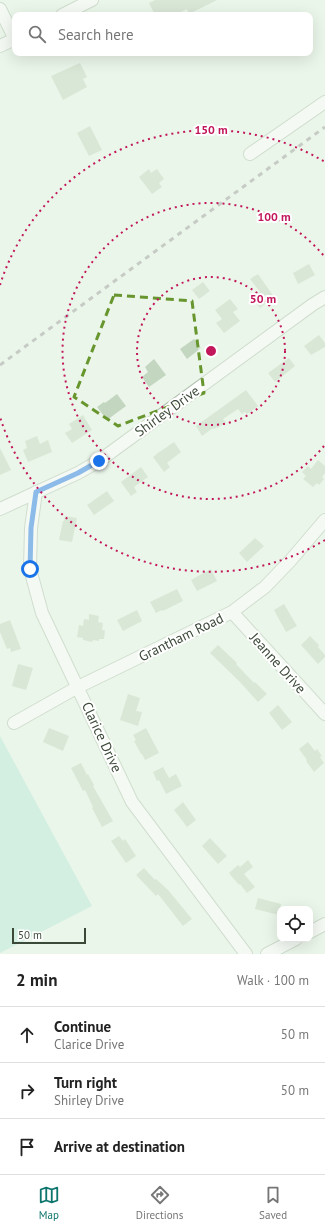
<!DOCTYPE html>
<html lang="en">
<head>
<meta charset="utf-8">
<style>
	:root { --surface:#fff; --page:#f2f2f2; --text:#222; --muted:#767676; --line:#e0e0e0; --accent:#0f766e }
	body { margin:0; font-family:"PT Sans",sans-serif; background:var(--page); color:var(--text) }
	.controls { position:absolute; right:12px; bottom:12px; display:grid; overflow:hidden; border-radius:8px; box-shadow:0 4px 16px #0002 }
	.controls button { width:36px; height:36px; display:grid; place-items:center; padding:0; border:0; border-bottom:1px solid var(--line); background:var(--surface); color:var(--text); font:20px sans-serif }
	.scale { position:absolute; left:12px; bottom:10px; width:74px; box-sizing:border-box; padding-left:4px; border:2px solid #3b4938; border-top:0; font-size:11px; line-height:14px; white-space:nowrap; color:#3b4938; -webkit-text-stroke:3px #fff; paint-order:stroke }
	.stop { position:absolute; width:12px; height:12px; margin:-9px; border:3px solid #1a73e8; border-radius:50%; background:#fff }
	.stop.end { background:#1a73e8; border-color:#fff; box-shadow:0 1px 4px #0008 }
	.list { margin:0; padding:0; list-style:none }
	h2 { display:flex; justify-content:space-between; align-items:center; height:52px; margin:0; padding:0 16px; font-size:17px }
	h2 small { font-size:13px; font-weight:400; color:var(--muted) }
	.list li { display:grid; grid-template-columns:26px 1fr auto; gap:12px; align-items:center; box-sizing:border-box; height:56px; padding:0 16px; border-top:1px solid var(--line) }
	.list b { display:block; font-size:15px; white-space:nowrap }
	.list p { margin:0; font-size:13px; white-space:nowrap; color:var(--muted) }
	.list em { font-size:13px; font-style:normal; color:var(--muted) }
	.icon { flex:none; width:22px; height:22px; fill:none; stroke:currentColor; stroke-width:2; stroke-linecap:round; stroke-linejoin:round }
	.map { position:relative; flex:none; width:325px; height:954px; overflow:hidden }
	.search { position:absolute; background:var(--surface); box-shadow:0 4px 16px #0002; left:12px; right:12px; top:12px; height:44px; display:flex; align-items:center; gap:10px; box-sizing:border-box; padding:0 14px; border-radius:8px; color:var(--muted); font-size:15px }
	.sheet { height:220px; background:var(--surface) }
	nav { display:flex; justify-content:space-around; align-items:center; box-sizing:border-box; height:56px; border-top:1px solid var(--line); background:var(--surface); font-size:11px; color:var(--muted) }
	nav a { display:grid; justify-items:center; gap:2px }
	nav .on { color:var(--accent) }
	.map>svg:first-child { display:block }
</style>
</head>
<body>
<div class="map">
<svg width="325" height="954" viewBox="0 0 325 954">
	<rect width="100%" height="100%" fill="#ebf5ea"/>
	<path fill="#b5e7d8" d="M0 736 92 906 0 953Z"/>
	<path fill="#c3d6c0" d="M155 0H217L189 14 187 9 175 15H155L149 3Z
		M80 63 87 77 83 79 87 87 63 100 51 76Z
		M90 126 102 150 89 156 77 133Z
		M149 169 151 173 157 169 164 179 159 183 162 187 152 194 139 177Z
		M309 264 315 275 298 284 293 273Z
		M258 274 274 297 260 308 252 298 260 292 250 279Z
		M203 282 210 291 199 299 192 290Z
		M230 299 238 309 233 312 240 321 224 333 216 323 222 319 215 310Z
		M319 335 325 343V347L311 355 304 346Z
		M194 339 201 348 187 359 180 349Z
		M289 358 295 366 275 382 268 373Z
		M154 359 166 375 149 387 142 377 148 372 145 367Z
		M246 390 258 406 247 414 245 412 242 414 238 409 223 419 226 423 217 428V427L214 429 213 428 202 436 196 426Z
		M117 394 126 406 107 420 97 407 104 402 105 403Z
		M83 415 92 430 72 443 65 433 72 429 69 424Z
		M37 436 40 444 48 440 52 452 28 462 23 450 27 448 25 441Z
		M174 442 181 452 167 463 170 467 164 472 153 457 156 455H155Z
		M0 448 11 470 0 475Z
		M318 460 325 466V473L322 477 324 479 319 485 317 483 313 487 303 479 306 476 302 472 308 466 311 469Z
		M141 467 148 477 134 487 137 492 131 496 121 482Z
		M107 491 114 501 94 515 87 505Z
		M65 516 77 518 72 542 59 540 63 521H64Z
		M255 538 264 546 247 562 239 553Z
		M211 569 217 581 197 591 191 580Z
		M177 589 183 601 163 611 162 610 156 613 150 602Z
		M284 604 297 626 286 632 274 610Z
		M137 610 142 621 123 631 117 620Z
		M89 614 99 616 98 622 103 623 102 630H105L104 639H99V641L93 640 92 642 83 640V638L77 637 79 625 83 626 84 619 89 620Z
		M10 620 21 649 11 652 10 648 7 649 0 632V624Z
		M310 636 319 645 318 647 325 655V657L318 664 301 645Z
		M218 645 237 663 236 664 254 683 255 682 267 694 258 702 239 681 210 653Z
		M18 664 33 668 26 690 12 686Z
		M128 694 140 698 136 711 142 712 138 726 120 720Z
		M278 705 292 722 282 730 269 713Z
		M49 728 69 736 63 751 43 742Z
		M146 728 159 753 145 760 142 754H141L134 741 136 740 133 735Z
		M308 742 315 751 317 749 322 756 320 757 324 763 314 772 306 761 307 760 299 749Z
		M81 763 87 775 88 774 94 785 93 786 113 821 102 827 92 808 93 807 85 790 83 791 71 768Z
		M163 767 169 778 176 774 182 786 166 794 159 780 157 781 153 772Z
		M183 802 196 820 187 827 174 810Z
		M119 836 123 841 125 839 127 842 136 856 126 863 111 841Z
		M210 838 227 856 218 864 202 846Z
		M248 860 253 867 244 874 255 887 247 893 240 884 239 885 229 873 238 865 240 867Z
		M144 868 155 880 156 879 168 890 192 919 183 926 158 894 156 896 136 875Z
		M258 898 281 904 279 915 255 909Z"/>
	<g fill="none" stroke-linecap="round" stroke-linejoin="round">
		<defs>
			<path id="minor" d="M0 9 15 39
				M62 15 92 0
				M0 46 15 39
				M250 154 325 102
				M36 492 31 528 30 569 42 613 132 802 246 954
				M0 509 78 473 99 461 312 305 325 297
				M232 612 325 714
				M14 723 78 687 232 612 265 587 290 561 325 520
				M310 932 325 924
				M267 954 296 939"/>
		</defs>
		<use href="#minor" stroke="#afc0ad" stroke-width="14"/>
		<use href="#minor" stroke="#fff" stroke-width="12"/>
		<path stroke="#999" stroke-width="3" stroke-dasharray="5 5" stroke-linecap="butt" d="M0 365 325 127"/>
	</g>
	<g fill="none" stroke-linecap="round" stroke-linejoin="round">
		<path stroke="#1a73e8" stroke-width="5" d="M30 569 31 528 36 492 78 473 99 461"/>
	</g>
	<path d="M0 0H325V954H0ZM114 295 192 301 204 393 118 426 74 397Z" fill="#ebf5ea" fill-opacity=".55" fill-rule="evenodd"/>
	<path fill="none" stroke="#68962e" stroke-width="3" stroke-dasharray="8 5" stroke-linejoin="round" d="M114 295 192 301 204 393 118 426 74 397Z"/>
	<g fill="none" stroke="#c2185b" stroke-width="2" stroke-dasharray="2 4">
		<circle cx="211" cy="351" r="74"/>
		<path d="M324 446A148 148 0 1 1 324 256"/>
		<path d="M325 540A221 221 0 0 1 0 417M0 285A221 221 0 0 1 325 162"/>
	</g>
	<g text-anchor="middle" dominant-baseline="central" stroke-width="4" stroke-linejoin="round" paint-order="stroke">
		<g font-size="14" fill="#3b4938" stroke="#fff">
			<text transform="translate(167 411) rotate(-36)">Shirley Drive</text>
			<text transform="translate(181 637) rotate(-26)">Grantham Road</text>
			<text transform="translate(278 663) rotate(48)">Jeanne Drive</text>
			<text transform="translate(102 737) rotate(65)">Clarice Drive</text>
		</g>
	</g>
	<circle cx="211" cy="351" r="6" fill="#c2185b" stroke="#fff" stroke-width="2"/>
	<g font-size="12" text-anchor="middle" font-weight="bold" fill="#c2185b" stroke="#fff" stroke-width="4" stroke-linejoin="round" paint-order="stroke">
		<text x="211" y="134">150 m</text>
		<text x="274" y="221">100 m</text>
		<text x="263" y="303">50 m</text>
	</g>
</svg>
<div class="controls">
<button><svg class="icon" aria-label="locate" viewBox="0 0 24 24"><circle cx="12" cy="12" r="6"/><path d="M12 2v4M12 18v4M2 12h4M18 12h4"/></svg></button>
</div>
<div class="scale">50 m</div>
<div class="stop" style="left:30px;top:569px"></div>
<div class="stop end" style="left:99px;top:461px"></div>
<div class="search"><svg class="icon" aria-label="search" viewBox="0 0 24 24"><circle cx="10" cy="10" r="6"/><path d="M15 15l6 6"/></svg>Search here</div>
</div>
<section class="sheet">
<h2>2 min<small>Walk · 100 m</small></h2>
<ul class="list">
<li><svg class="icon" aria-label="ahead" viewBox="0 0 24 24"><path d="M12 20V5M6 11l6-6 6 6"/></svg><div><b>Continue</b><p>Clarice Drive</p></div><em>50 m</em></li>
<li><svg class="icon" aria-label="right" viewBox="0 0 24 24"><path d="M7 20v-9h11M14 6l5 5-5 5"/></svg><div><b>Turn right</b><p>Shirley Drive</p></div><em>50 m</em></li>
<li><svg class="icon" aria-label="arrive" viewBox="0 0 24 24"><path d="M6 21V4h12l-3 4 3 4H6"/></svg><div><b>Arrive at destination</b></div></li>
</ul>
</section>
<nav>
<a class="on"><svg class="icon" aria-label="map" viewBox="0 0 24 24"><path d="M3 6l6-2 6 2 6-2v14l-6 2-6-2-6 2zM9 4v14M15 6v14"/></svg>Map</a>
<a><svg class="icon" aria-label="directions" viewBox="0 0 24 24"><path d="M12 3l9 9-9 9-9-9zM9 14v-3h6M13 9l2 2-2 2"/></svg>Directions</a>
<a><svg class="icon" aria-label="saved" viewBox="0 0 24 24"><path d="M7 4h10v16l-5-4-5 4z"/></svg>Saved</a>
</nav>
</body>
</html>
